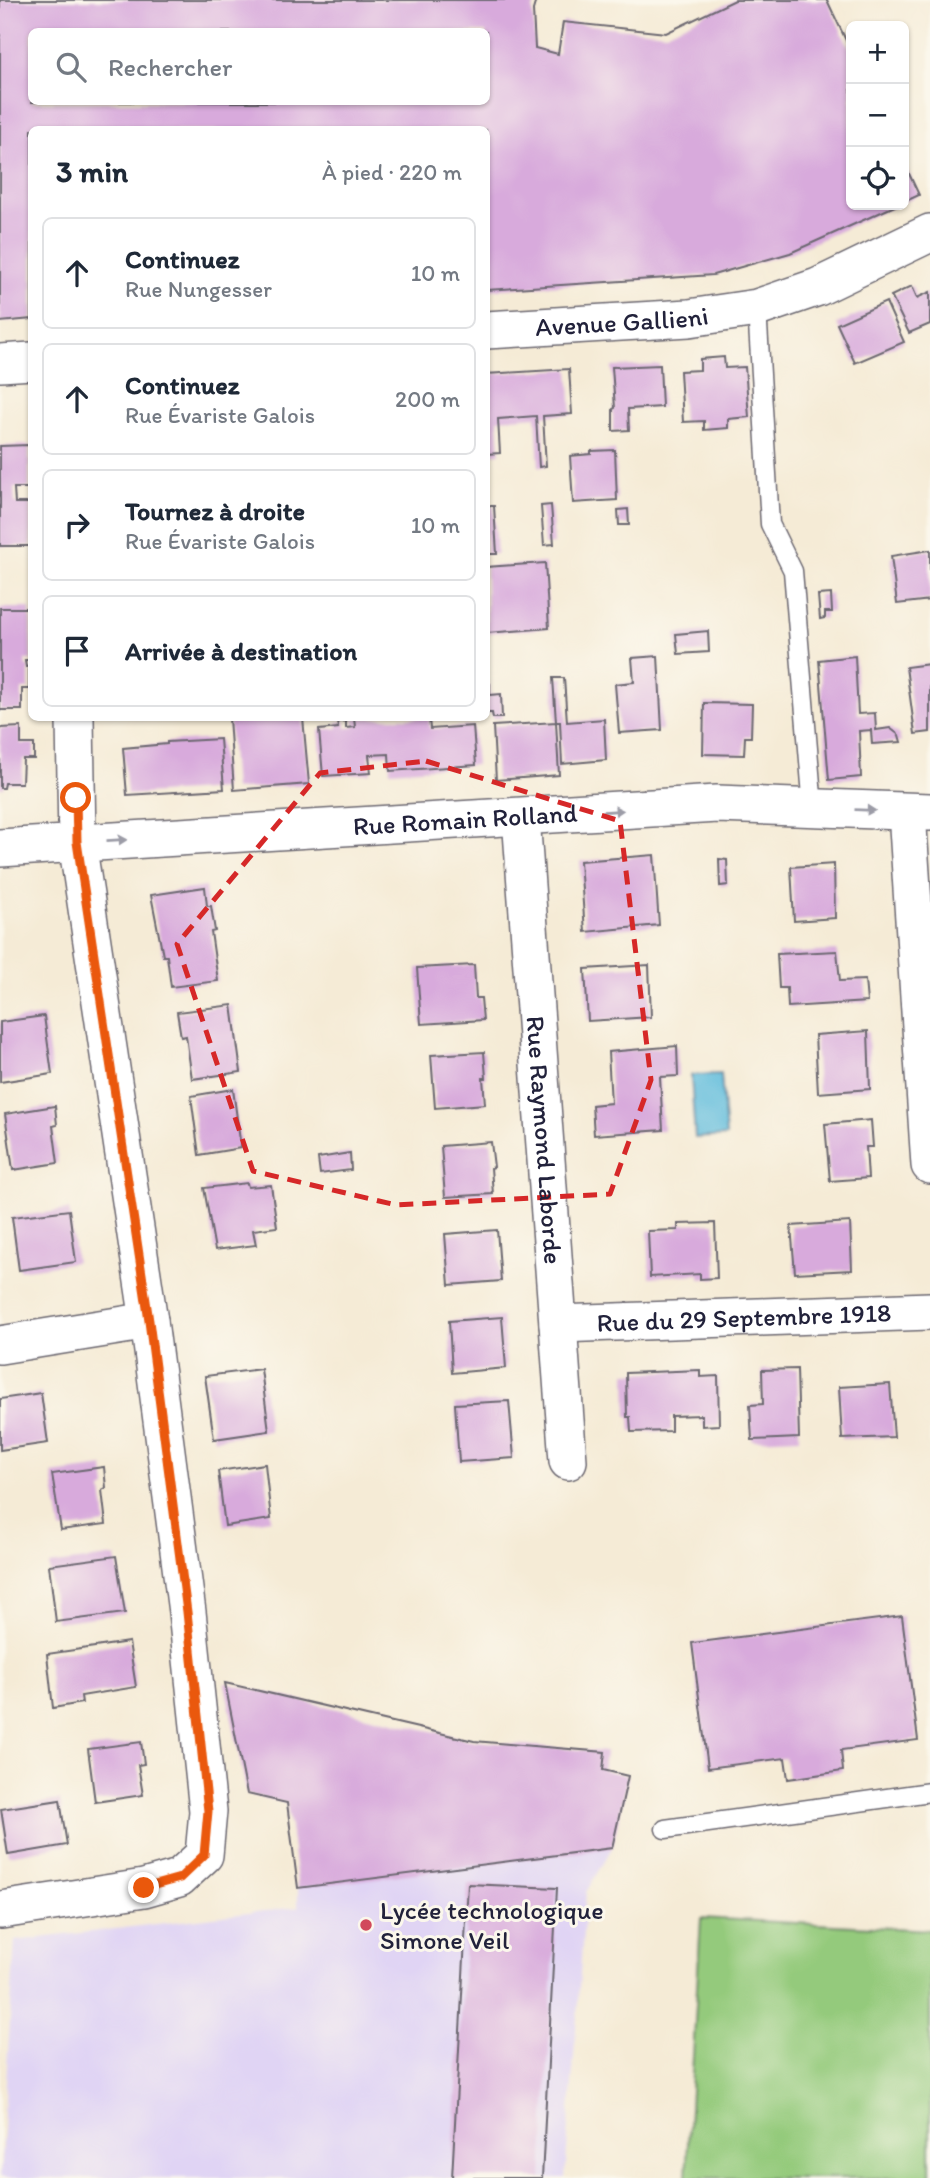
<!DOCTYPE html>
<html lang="fr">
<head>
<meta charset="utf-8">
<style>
	:root { --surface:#fff; --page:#f2f2f3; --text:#1f2937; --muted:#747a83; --line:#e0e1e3 }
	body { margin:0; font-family:Itim,sans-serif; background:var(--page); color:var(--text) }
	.controls { position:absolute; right:21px; top:21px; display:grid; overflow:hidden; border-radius:10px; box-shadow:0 2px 5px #0004 }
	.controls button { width:63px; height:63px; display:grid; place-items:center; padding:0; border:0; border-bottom:2px solid var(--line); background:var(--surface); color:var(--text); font:35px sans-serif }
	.stop { position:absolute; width:21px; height:21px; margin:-16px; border:5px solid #ea580c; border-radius:50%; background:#fff }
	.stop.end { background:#ea580c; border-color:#fff; box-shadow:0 2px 7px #0008 }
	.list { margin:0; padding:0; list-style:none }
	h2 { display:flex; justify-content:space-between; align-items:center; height:91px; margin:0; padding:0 28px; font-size:30px }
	h2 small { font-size:23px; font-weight:400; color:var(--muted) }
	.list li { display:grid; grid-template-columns:46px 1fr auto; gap:21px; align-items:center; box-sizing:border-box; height:112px; margin:0 14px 14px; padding:0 14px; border:2px solid var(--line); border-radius:10px }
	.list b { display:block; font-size:26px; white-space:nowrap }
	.list p { margin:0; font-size:23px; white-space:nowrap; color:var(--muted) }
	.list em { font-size:23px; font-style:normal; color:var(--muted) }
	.icon { flex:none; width:38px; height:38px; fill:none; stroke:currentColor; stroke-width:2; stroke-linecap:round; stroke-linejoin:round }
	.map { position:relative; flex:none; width:930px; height:2178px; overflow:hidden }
	.search { position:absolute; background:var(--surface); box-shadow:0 2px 5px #0004; left:28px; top:28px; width:462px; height:77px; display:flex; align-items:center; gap:18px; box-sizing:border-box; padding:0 24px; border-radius:10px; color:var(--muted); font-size:26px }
	.panel { position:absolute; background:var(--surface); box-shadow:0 2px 5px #0004; left:28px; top:126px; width:462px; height:595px; border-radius:10px }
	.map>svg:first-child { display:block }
</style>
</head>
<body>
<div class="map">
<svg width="930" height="2178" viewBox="0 0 930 2178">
	<rect width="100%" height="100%" fill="#fbf7ec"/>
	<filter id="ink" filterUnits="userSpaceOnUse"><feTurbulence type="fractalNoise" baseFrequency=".0143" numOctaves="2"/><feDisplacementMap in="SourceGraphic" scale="14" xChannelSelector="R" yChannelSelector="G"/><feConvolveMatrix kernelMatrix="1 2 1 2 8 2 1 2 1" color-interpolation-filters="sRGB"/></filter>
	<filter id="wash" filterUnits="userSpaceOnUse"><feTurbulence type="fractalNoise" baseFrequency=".00686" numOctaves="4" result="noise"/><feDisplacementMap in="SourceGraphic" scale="28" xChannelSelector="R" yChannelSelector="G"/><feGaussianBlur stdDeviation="1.57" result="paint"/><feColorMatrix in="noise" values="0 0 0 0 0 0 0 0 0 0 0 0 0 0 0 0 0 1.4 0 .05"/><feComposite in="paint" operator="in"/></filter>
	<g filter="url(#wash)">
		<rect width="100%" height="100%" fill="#f5ebd6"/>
		<path fill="#e0d4f4" d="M225 1683 474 1741 605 1752 603 1770 628 1776 612 1848 586 1892 565 2178H0L15 1941 298 1907V1887L287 1803 247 1794Z"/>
		<path fill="#94ca7c" stroke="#5b765c" stroke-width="2" d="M701 1918 930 1930V2178H686Z"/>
		<path fill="#5dbbdc" stroke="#406e8c" stroke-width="2" d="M721 1074 726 1136 695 1138 691 1075Z"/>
		<g id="blocks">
			<path fill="#d8aadc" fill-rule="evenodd" d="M0 0H536L533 10 535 48 558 54 563 22 666 33 735 0H827L851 51V205H897L790 253 713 275 486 290V130H32V319L0 322ZM32 32H486V102H32Z
				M904 163 919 195 904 202Z
				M912 286 917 298 930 292V324L909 333 891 296Z
				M886 302 904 342 855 363 837 324Z
				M724 357 725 368 745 367 749 417 728 419V428L704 430V421L683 422 680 371 700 370V359Z
				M660 365 662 407 628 409 629 430 613 431V409L615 408 612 367Z
				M569 369 572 414 543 416 546 466 539 467 536 416 498 419 500 453 486 454V374Z
				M29 445V488H14L15 503H30L31 546H0V446Z
				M615 450 617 500 573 503 570 456 591 454V451Z
				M551 505 554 544 544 545 541 506Z
				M486 506H494L497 554H486Z
				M628 509 629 525H619L618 510Z
				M930 550V600L897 604 891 556Z
				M545 563 549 628 487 633 486 567Z
				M831 594 832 612H825V618L820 619 818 595Z
				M0 608H30L31 660H25L26 667H29V689H22V710H0Z
				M708 631 709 652 678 654 676 634Z
				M658 656 662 730 619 733 615 684 634 682 632 658Z
				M855 656 858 714 875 713 876 730 890 728 899 735 901 742 872 744 871 730 859 731 861 777 829 780 819 660Z
				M930 664V732L915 734 906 667Z
				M553 678H564L567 722 604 719 606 760 562 764 560 722H556Z
				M486 684H490V695L501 694 502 718H493L492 713H486Z
				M704 703 752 704 751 737H745L744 755 703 754Z
				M229 718H303L309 784 234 790Z
				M354 718H429L430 729 473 726 476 765 390 771 389 754 369 755 371 773 323 776 319 730 338 728 337 722 346 721V728L355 727Z
				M556 722 559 775 496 780 493 726Z
				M21 727V744H34V759H23L22 783H5L4 788H0V728Z
				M220 739 224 789 127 795 123 748 167 744V742Z
				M654 855 659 925 585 932 580 861Z
				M719 859 727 860 728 885 720 886Z
				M834 864 835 918 794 921 791 867Z
				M205 887 207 906H211L215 931 211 932 218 981 171 987 167 956H163L151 895Z
				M837 951 840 981 865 980 867 1002 788 1007 787 988H779L777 954Z
				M474 965 476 998H481L483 1020 421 1024 417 968Z
				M649 965 651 1017 588 1021 585 969Z
				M232 1005 241 1072 192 1079 186 1036 181 1037 177 1012Z
				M44 1016 52 1074 0 1082V1022Z
				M868 1031 870 1089 818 1093 815 1035Z
				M677 1046 678 1076 660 1077 663 1130 594 1135 592 1105 611 1103 608 1052Z
				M484 1052 486 1078H483L485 1104 435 1108 431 1055Z
				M233 1089 241 1148 199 1155 191 1096Z
				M55 1106 57 1125 53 1126 58 1163 13 1170 5 1114Z
				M871 1120 873 1147H866L868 1178 830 1181 825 1124Z
				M491 1142 494 1167 491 1168 493 1194 445 1197 441 1146Z
				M350 1153 351 1170 320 1174 318 1158Z
				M247 1183 248 1187 271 1185 277 1227 253 1230 256 1245 215 1250 204 1188Z
				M69 1210 76 1262 19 1270 12 1217Z
				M850 1222 852 1270 795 1273 791 1226Z
				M715 1223 717 1278 700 1279V1274L650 1277 648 1231 678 1230V1224Z
				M497 1230 501 1281 449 1285 445 1234Z
				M502 1317 506 1368 452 1373 449 1321Z
				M261 1369 269 1431 214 1439 205 1376Z
				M797 1369 799 1438 752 1440 750 1405 763 1404 762 1370Z
				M700 1370V1377L718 1376 719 1425 702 1426V1415L671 1416V1431L631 1432 630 1417H627L626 1373Z
				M890 1384 894 1437 842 1439 839 1387Z
				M41 1393 48 1443 0 1450V1399Z
				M509 1401 514 1458 459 1462 455 1404Z
				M265 1464 271 1519 225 1526 218 1471Z
				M104 1467 106 1488 102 1490 106 1524 61 1530 52 1474Z
				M116 1556 125 1613 56 1622 49 1565Z
				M902 1616 918 1740 841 1750 843 1771 788 1779 785 1758 708 1768 692 1643Z
				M129 1642 136 1687 81 1696 82 1703 53 1708 47 1654Z
				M225 1683 474 1741 605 1752 603 1770 628 1776 612 1848 298 1888 287 1803 247 1794Z
				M141 1742 144 1764 138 1765 143 1795 95 1802 88 1749Z
				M60 1800 67 1845 8 1855 1 1809Z
				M468 1884 557 1888 542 2178H452Z"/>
		</g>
	</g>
	<g filter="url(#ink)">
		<use href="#blocks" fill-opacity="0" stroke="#6c6871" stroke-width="2"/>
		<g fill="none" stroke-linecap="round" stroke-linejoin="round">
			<defs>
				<path id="lane" d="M757 308 770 524 793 571 813 808
					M665 1829 930 1792"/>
				<g id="street">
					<path id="s1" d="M486 330 689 318 757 308 818 287 930 233"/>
					<path d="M0 363 32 361"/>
					<path d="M907 812 930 1165"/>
					<path id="s2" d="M521 817 568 1461"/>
					<path id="s3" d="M0 848 717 804 930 812"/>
					<path id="s4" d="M558 1324 930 1311"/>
					<path d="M0 1345 149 1321"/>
					<path d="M1 1910 144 1888 179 1878 204 1855 208 1811 187 1612 149 1321 77 842 75 718"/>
				</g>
			</defs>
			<use href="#lane" stroke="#6c6871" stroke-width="21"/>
			<use href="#street" stroke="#6c6871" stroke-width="40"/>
			<use href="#lane" stroke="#fff" stroke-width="18"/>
			<use href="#street" stroke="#fff" stroke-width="37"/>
		</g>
		<defs><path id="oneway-solid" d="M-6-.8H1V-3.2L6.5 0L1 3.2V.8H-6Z" transform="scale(1.75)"/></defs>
		<g fill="#9c9ca7">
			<use href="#oneway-solid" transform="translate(865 810) rotate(2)"/>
			<use href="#oneway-solid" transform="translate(613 811) rotate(-4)"/>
			<use href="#oneway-solid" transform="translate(117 840) rotate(-3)"/>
		</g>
	</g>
	<g fill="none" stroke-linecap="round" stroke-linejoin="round" filter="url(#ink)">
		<path stroke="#ea580c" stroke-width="9" d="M76 798 77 842 149 1321 187 1612 208 1811 204 1855 180 1878 144 1888"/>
	</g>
	<path fill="none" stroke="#d62828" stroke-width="5" stroke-dasharray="14 9" stroke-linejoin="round" d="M426 761 620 821 651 1080 610 1194 396 1205 253 1171 177 944 320 773Z"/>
	<circle fill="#d1495b" stroke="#fbf7ec" stroke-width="2.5" cx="366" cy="1925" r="7"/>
	<g text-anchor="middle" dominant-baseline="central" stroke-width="6" stroke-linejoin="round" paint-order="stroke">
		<g font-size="26" fill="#22223b" stroke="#fbf7ec">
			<text stroke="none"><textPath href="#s1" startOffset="136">Avenue Gallieni</textPath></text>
			<text stroke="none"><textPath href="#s3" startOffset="466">Rue Romain Rolland</textPath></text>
			<text stroke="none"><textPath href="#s2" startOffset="324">Rue Raymond Laborde</textPath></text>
			<text stroke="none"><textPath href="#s4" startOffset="186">Rue du 29 Septembre 1918</textPath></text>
		</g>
		<g font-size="26" fill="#22223b" stroke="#fbf7ec" text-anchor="start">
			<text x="380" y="1910">Lycée technologique<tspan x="380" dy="30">Simone Veil</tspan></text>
		</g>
	</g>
</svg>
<div class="controls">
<button>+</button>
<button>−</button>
<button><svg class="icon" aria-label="locate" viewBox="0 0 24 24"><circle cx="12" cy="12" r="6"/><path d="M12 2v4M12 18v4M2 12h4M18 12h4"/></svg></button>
</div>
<div class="stop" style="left:76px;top:798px"></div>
<div class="stop end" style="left:144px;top:1888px"></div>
<div class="search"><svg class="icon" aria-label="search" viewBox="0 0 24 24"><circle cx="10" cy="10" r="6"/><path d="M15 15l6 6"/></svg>Rechercher</div>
<section class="panel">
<h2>3 min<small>À pied · 220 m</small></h2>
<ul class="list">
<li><svg class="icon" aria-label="ahead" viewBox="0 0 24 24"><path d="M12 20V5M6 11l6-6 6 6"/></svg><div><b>Continuez</b><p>Rue Nungesser</p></div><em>10 m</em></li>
<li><svg class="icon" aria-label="ahead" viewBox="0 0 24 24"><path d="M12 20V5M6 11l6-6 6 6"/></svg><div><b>Continuez</b><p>Rue Évariste Galois</p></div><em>200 m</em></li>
<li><svg class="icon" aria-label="right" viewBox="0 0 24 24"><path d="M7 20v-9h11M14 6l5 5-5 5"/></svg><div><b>Tournez à droite</b><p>Rue Évariste Galois</p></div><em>10 m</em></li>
<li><svg class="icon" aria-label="arrive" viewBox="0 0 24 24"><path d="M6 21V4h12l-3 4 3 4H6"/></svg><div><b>Arrivée à destination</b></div></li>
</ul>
</section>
</div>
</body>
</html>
